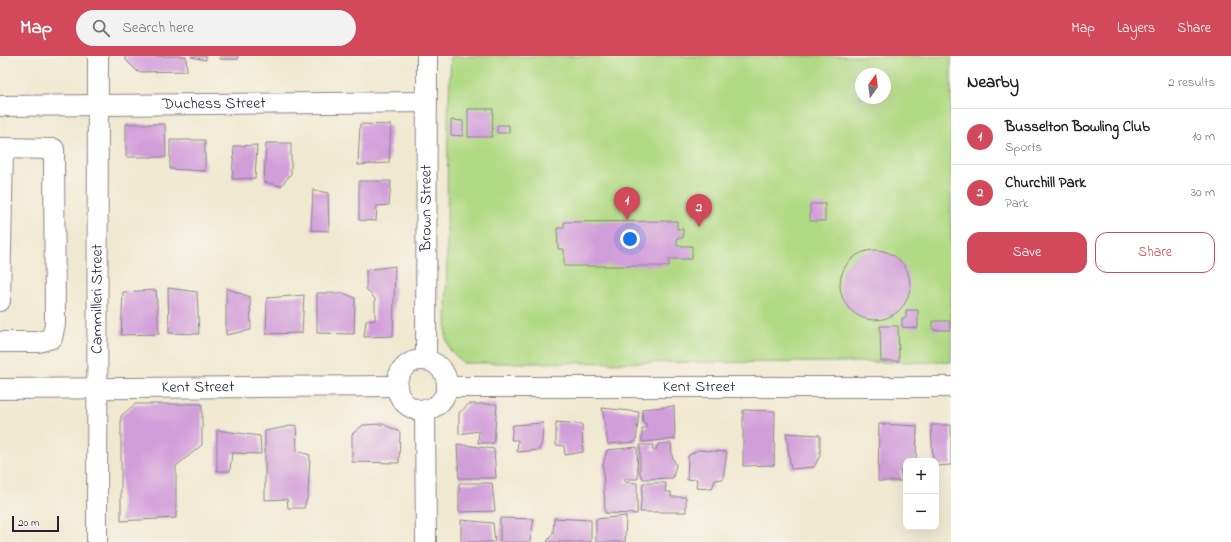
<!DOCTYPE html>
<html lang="en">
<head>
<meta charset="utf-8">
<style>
	:root { --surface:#fff; --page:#f2f2f2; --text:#202124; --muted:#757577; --line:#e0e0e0; --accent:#d1495b }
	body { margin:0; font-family:"Indie Flower",sans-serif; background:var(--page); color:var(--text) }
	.controls { position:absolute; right:12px; bottom:12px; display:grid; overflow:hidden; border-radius:8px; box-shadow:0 4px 16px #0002 }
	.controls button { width:36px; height:36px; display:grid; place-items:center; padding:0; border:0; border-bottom:1px solid var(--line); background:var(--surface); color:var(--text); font:20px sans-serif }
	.compass { position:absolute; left:855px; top:12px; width:36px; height:36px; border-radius:50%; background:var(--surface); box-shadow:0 4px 16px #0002; rotate:14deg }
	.scale { position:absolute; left:12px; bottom:10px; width:47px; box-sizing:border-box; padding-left:4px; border:2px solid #22223b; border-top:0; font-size:11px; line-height:14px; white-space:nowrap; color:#22223b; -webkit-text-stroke:3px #f7f3e8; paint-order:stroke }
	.you { position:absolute; left:630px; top:183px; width:14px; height:14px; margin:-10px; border:3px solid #fff; border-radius:50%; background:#1a73e8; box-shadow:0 0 0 6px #1a73e833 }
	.badge { display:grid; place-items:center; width:26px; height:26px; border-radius:50%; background:var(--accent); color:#fff; font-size:13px; font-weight:700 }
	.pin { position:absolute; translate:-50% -33px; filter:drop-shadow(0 1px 2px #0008) }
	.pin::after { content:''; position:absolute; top:21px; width:14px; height:12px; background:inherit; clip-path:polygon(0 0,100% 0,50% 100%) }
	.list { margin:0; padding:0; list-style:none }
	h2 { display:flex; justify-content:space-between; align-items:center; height:52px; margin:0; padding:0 16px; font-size:17px }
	h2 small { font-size:13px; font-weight:400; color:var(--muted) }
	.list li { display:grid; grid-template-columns:26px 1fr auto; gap:12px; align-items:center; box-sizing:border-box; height:56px; padding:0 16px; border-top:1px solid var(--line) }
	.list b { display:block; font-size:15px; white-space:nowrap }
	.list p { margin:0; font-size:13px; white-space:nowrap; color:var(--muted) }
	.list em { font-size:13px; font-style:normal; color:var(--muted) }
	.actions { display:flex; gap:8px; padding:12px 16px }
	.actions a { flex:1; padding:9px 0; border:1px solid var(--accent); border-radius:12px; text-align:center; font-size:14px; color:var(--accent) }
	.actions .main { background:var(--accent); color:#fff }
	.icon { flex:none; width:22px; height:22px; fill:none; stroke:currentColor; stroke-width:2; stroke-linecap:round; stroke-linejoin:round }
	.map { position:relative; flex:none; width:951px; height:486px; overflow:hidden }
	header { display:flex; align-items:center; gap:24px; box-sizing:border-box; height:56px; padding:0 20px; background:var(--accent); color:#fff }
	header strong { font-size:19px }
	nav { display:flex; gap:22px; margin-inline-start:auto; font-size:14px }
	.search { width:280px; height:36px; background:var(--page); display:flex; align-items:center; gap:10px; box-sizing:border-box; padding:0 14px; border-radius:22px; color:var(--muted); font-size:15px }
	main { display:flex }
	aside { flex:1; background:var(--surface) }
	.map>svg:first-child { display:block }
</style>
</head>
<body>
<header>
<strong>Map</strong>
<div class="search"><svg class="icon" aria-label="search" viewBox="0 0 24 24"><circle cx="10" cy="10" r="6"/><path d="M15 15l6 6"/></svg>Search here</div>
<nav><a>Map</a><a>Layers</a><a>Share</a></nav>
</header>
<main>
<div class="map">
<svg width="951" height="486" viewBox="0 0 951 486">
	<rect width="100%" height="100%" fill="#f7f3e8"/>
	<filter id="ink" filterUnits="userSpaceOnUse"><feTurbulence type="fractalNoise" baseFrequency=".025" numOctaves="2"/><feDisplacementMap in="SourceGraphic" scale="8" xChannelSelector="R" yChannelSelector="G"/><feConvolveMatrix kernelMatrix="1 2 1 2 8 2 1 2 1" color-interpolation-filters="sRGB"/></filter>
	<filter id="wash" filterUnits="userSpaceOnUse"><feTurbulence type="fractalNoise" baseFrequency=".012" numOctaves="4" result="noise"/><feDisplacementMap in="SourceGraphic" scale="16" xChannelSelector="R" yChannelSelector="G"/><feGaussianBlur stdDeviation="0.9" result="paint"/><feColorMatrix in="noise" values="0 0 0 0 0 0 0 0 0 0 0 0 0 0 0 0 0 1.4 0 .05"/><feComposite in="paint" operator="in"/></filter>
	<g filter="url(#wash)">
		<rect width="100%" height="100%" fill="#f0e9d1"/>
		<path fill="#b1da84" stroke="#6a7e60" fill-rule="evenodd" d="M451 0H951V306L463 307 450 294 446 282 448 59ZM861 18H885V42H861Z"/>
		<g id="blocks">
			<path fill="#d29eda" d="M125 0H186L187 15 138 16 125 3Z
				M191 0H206V4L191 1Z
				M220 0H238V3H220Z
				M468 53H493L492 81H468Z
				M451 64 463 65V80L451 79Z
				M126 68H165L166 101H126Z
				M360 68 391 69 389 107 358 109Z
				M497 69H509V77H497Z
				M170 84H205V115L170 113Z
				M266 87H291V118L281 130 264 126Z
				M257 89 255 122 232 123 234 90Z
				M359 125H391L389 149 377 150 376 165 359 164Z
				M313 134 328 137 329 175 311 174Z
				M810 148H825V165H810Z
				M677 165V173H683V182H677V190H692V203H669V210H564V193H558L557 172H564V166Z
				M840 229a35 35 0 1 1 70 0a35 35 0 1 1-70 0Z
				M395 210 393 280 364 281 366 265 375 264V243L366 233V214Z
				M168 232 197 236 199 278 169 277Z
				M226 232 250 241 251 274 226 279Z
				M156 234 159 278 121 279 123 236Z
				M317 237H343L355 242 354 278 317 277Z
				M304 239 302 277 266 278 267 242Z
				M906 254H918V272L902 271V262H906Z
				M933 265H950V274H933Z
				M880 270H898L899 305H881Z
				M135 348H202V389L176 410V462L121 465V360Z
				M469 348H497L494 387H478L479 375 459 378V357Z
				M674 350 675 383 642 386V373L647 371 646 367H643L642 353Z
				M602 352 639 356 636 386 608 388Z
				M743 354 775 355 774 409 743 410Z
				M556 366 582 368 583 396 565 399 564 390 556 389Z
				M543 367 542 386 539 394 517 396 518 384H511L513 369Z
				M383 368 400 376 399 407 352 406V378L363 369Z
				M879 368 917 370 916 405H906V415H900L902 425H878Z
				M296 369 297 395 310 399 308 439 304 452H288L287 443 265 444V375Z
				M931 369H951V409L936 410V405H933Z
				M217 374 260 380 261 398 232 397 230 415H217Z
				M786 377 820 379V400L814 411 791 413Z
				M671 387 672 400 676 409 673 422 643 423 640 417V389H653L652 394H656L658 388Z
				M457 388 494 393 496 422H459Z
				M637 391 638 423H624L625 426 637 427V458L605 457 603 409 607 394Z
				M698 394 727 396 723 423 715 424 712 433 696 432 697 423 687 424 688 400Z
				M459 427H492L495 455 459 456Z
				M643 427H666L665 436H671V441H686V456H640Z
				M626 460 625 486H596V463Z
				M500 462 534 463 530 486H500Z
				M554 462 591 464V486H547L553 477Z
				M461 464 493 467 495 486H461Z"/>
		</g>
	</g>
	<g filter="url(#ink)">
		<use href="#blocks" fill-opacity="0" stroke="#898686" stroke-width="1"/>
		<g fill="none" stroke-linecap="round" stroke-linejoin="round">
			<defs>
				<g id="minor">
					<path id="s1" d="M0 50 427 46"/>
					<path d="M0 92 54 93 55 268 52 282 39 286H0"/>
					<path d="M0 245 3 92"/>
					<circle cx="422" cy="329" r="25"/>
					<path id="s2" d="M426 304 427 0"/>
					<path id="s3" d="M447 331H951"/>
					<path id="s4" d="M0 333 396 330"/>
					<path d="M425 354 426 486"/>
					<path id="s5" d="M97 486 98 0"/>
				</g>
			</defs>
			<use href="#minor" stroke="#898686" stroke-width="22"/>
			<use href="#minor" stroke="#fff" stroke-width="20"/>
		</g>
	</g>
	<g text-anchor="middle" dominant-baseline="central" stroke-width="3" stroke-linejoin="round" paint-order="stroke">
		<g font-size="16" fill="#22223b" stroke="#f7f3e8">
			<text stroke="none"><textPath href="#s1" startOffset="214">Duchess Street</textPath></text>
			<text stroke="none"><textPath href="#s2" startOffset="152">Brown Street</textPath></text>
			<text stroke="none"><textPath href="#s5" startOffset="243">Cammilleri Street</textPath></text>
			<text stroke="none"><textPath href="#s3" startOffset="252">Kent Street</textPath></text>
			<text stroke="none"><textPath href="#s4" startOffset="198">Kent Street</textPath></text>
		</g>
	</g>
</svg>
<div class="controls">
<button>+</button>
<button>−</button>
</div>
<svg class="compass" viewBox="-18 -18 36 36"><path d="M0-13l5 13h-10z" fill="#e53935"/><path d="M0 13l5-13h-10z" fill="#757577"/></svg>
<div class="scale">20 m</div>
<div class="you"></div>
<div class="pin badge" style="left:627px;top:164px">1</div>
<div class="pin badge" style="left:699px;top:171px">2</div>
</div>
<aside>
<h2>Nearby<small>2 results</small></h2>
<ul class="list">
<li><span class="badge">1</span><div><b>Busselton Bowling Club</b><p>Sports</p></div><em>10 m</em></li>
<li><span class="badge">2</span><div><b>Churchill Park</b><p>Park</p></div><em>30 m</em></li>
</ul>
<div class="actions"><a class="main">Save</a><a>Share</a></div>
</aside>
</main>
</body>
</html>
